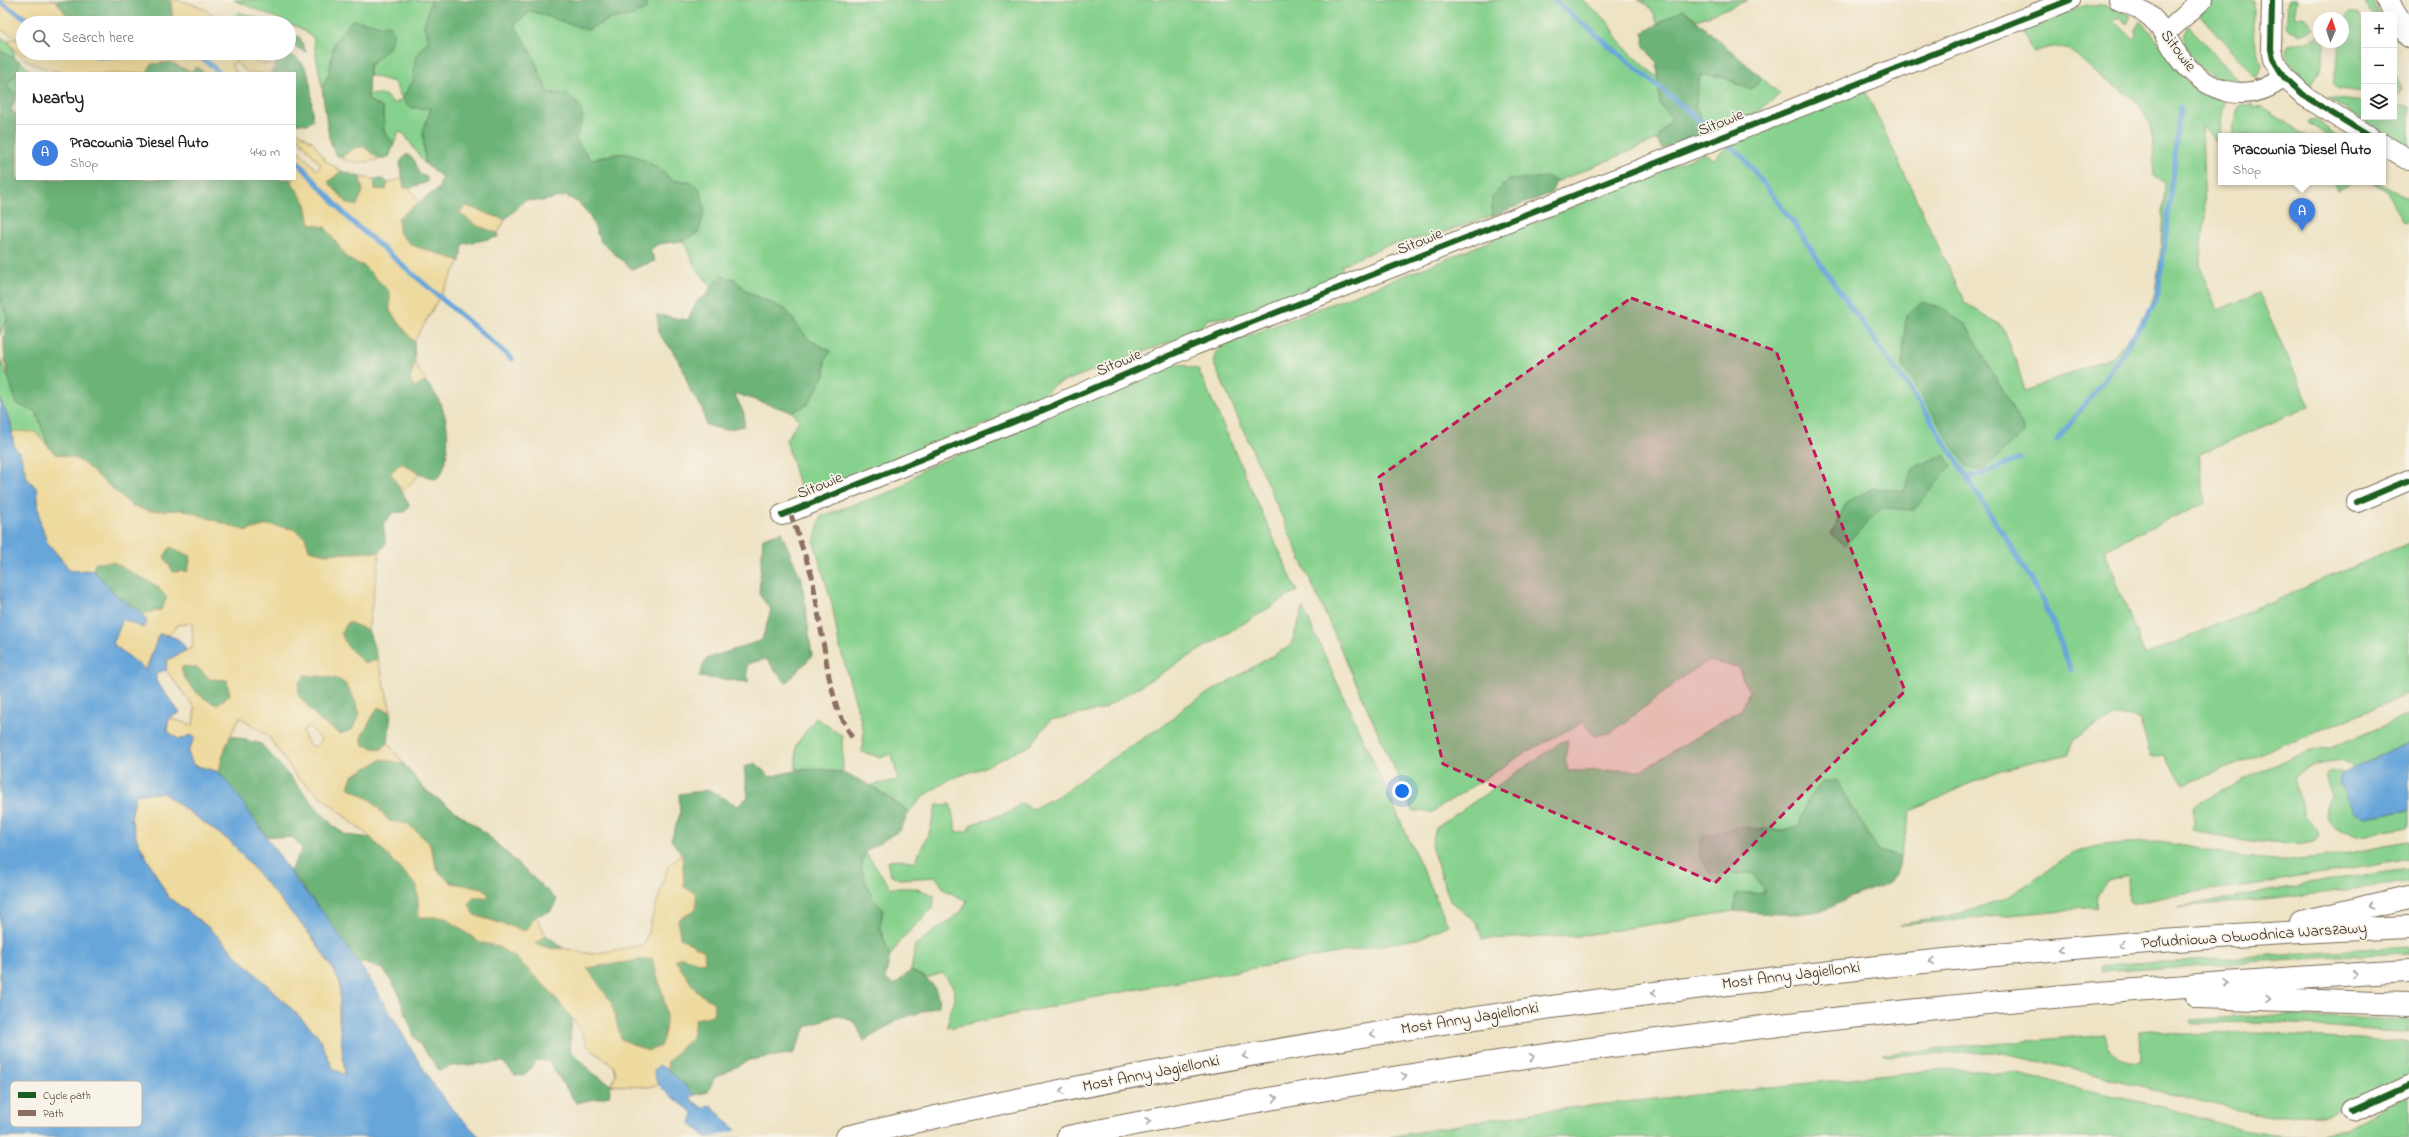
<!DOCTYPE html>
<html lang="en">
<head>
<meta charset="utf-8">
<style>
	:root { --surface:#fff; --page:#f6f6f6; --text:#202124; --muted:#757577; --line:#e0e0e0; --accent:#b5179e }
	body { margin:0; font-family:"Indie Flower",sans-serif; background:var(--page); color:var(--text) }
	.controls { position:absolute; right:12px; top:12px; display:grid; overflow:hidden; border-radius:0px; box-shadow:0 4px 16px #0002 }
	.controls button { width:36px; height:36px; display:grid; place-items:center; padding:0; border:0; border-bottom:1px solid var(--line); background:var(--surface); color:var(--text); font:20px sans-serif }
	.compass { position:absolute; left:2313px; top:12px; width:36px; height:36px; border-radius:50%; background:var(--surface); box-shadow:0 4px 16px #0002; rotate:3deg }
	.you { position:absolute; left:1402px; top:791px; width:14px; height:14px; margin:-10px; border:3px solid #fff; border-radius:50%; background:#1a73e8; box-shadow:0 0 0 6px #1a73e833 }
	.badge { display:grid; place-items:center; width:26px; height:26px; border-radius:50%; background:var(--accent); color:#fff; font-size:13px; font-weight:700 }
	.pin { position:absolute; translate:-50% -33px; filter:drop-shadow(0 1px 2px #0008) }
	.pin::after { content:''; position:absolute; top:21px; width:14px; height:12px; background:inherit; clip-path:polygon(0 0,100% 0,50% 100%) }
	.popup { position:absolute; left:2218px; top:133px; width:168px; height:52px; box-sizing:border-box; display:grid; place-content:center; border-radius:0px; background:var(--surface); filter:drop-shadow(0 1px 3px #0005); font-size:13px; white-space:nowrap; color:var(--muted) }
	.popup b { font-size:15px; color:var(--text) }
	.popup::after { content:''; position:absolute; left:50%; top:100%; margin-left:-8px; border:8px solid transparent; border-top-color:var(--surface) }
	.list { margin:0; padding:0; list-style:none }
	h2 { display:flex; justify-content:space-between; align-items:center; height:52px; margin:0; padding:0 16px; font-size:17px }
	h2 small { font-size:13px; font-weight:400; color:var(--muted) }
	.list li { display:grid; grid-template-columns:26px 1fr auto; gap:12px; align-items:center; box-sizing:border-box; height:56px; padding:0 16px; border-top:1px solid var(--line) }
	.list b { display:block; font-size:15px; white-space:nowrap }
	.list p { margin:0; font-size:13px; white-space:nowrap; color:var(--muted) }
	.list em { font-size:13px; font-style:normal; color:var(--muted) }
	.icon { flex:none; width:22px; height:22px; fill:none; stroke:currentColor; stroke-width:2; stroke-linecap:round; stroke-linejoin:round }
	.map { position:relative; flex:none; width:2409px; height:1137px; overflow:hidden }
	.search { position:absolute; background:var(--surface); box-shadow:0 4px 16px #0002; left:16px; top:16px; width:280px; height:44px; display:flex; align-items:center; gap:10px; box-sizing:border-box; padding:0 14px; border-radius:22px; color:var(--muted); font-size:15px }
	.panel { position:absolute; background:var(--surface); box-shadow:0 4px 16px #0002; left:16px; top:72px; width:280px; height:108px; border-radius:0px }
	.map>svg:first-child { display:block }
</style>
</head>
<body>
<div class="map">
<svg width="2409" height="1137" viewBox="0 0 2409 1137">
	<rect width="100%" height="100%" fill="#f7f3e8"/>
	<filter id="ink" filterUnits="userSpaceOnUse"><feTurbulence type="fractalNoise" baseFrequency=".025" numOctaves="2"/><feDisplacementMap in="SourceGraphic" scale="8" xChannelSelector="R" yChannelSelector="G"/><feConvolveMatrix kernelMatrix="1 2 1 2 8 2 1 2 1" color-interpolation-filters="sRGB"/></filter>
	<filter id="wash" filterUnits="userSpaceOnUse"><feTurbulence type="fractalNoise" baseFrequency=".012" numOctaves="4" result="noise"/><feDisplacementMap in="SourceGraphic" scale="16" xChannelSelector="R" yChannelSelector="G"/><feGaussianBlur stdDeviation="0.9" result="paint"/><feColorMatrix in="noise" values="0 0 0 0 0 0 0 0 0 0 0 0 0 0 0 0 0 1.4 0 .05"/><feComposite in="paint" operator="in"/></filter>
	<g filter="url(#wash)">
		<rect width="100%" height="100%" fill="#eee3c5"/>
		<path fill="#86d18d" stroke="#607e56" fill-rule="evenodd" d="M234 0H431L424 26 429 40 424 46 413 81 402 98 411 108H431L423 131 425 164 404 134 399 132 394 144 384 131 383 108 368 100V94L385 95 394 104 402 99 394 82 369 75V66L390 47 334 43 329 74 322 88 313 37 298 27Z
			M646 0H1582L1608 22 1623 46 1658 78 1660 105 1672 118 1657 140 1556 182 1549 177 1491 207 1492 216 1435 235 1385 246 1342 265 1343 282 1250 315 1208 319 1197 332 1054 385 1034 405 802 496 786 440 799 420 792 412 807 404 825 375V360L830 351 809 340 786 310 748 292 734 279 721 276 711 286 696 268 683 241 699 232 690 181H673C661 170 637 152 619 154 610 154 600 158 591 160L576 140 583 116 568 94 548 93 529 48 514 24 532 11 587 30 610 19 634 15 646 9Z
			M1638 0H1748L1697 20 1683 9 1658 25C1654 13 1650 5 1638 0Z
			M2212 0H2253V33L2262 66 2257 79 2201 16 2202 9Z
			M2289 0H2297L2294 16 2306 18 2314 28 2300 34 2288 29 2286 25Z
			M2363 0H2373L2379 15H2372Z
			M2087 5H2103L2131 15 2127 24 2119 17 2113 20 2132 39 2136 37 2135 30 2140 21 2151 33 2186 81 2200 91 2224 101 2219 138 2221 139V147L2202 126 2205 217 2200 267 2217 310 2259 294 2310 406 2198 455 2205 502 2104 549 2145 655 2409 543V694L2183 785 2164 755 2151 757 2140 719 2116 715 2073 739 2069 754 1997 771 1911 811 1900 857 1878 851 1837 780 1807 801 1799 826 1785 831 1736 827 1733 874 1752 873 1766 892 1735 894 1734 911 1579 936 1482 939 1477 923 1450 901 1431 846 1436 828 1561 742 1568 740 1565 759 1568 771 1642 770 1742 709 1749 692 1738 667 1708 661 1676 681 1670 688 1611 732 1595 736 1583 722 1526 752 1432 812 1413 811 1214 364 1216 352 1224 345 1424 268 1704 153 1714 159 1737 138 1864 88 1965 303 2003 327 2017 364 2025 391 2113 356 2148 315 2155 292 2160 257 2165 183 2154 176C2153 157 2155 139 2148 121 2139 98 2117 88 2099 75 2085 66 2075 48 2056 47 2049 46 2039 51 2032 52L2021 26ZM1902 365 2022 425 2023 433 1981 471 1935 416ZM1914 467V510L1882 507 1873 488 1904 491Z
			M2350 11 2358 14 2364 22V92L2339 89 2333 83 2341 42H2343L2346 17Z
			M239 12 266 21 242 23 234 17Z
			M2188 25 2239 82C2212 85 2172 52 2188 25Z
			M2319 35V42H2325L2320 68 2310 86 2288 61 2286 50 2289 45 2311 40Z
			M0 37C9 41 16 48 14 59L0 51Z
			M20 61 32 73H17V95L6 86 17 73Z
			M2394 71 2403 88 2401 93 2394 95Z
			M1700 75 1720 76 1751 90 1762 78 1780 94 1744 122 1709 133 1695 106Z
			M2327 98 2364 102V117H2394V105L2409 107V148Z
			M2252 104V107L2263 108 2307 136H2232L2238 107 2240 105Z
			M2310 120H2316L2337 136H2328L2308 123Z
			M2333 182H2356L2337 190Z
			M2372 182H2377L2409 199V221L2403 223 2388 192Z
			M0 296 7 318 0 335Z
			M0 358 7 376 46 415 48 445 35 432 93 570 11 431V423L0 399Z
			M1173 363 1198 369 1297 591 1101 710 1050 720 1031 745 982 768 950 779 924 796 909 812 871 785 898 780 892 754 880 757 862 752 864 732 839 644 832 604 814 542 821 516 896 490 924 469Z
			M1303 608 1448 925 1420 938 1106 995 948 1028C948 1000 967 1000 942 973L927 978 911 971 915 945 961 912 967 901 945 890 936 877 899 879 890 874 887 862 897 859 915 862 929 833 937 805 950 804 957 832 968 831 972 824 1010 812 1021 803 1032 809 1060 795 1097 768 1170 721 1186 706 1291 645Z
			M2409 715V743L2354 767C2349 766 2344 762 2339 761 2325 760 2304 769 2294 778L2304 816 2320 833 2319 838C2297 852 2217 836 2191 830L2195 822 2193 806C2224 792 2300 746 2331 748Z
			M816 718 842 736 843 772 796 769V745Z
			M2330 771 2343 774 2341 776 2365 817 2409 810V827L2359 835C2336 833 2315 819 2331 796L2326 774Z
			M2158 842C2201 847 2244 861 2288 860 2329 860 2369 848 2409 842V858L2258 884 2178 894 2135 904 2129 901 2128 875 2107 881 2098 894 2097 907 1900 925C1933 918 1970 914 2001 900 2024 889 2044 871 2065 858 2093 842 2127 843 2158 842Z
			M865 852 891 888H914L934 895 933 908 903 938 890 956 880 928 883 909 872 898 861 868Z
			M2409 869V882L2274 899 2177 907 2343 878Z
			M2409 946V953L2337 956 2101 972V966Z
			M2267 1015 2409 1020V1033L2268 1022 2191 1023 2190 1020Z
			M2152 1030 2178 1034 2255 1033 2409 1042V1079L2326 1115 2271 1116 2233 1109 2052 1064 1992 1052 1886 1056 1883 1054 2106 1034C2106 1053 2123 1064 2141 1061L2140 1031Z
			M1945 1069 2012 1073 2163 1107 2242 1130 2282 1136H2310L2344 1130 2409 1094V1137H1390L1538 1111Z"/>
		<path fill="#6cb378" stroke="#546e4b" d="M55 0H171L173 23H116L115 21 111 23H73Z
			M431 0H646V9L634 15 610 19 587 30 532 11 514 24 529 48 548 93 568 94C588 112 583 116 576 140L591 160C600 158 610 154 619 154 637 152 661 169 673 181H690L700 189 705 209 699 232 683 241 658 244 650 250 655 261 632 269 601 242 590 216 579 203 566 196 542 201 525 200 505 220 466 206 478 226 498 233V237L463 244 460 261 411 245 399 233 398 218 439 188 442 177 425 164 423 131 431 108H411L402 99 413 81 416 55 429 40 424 26Z
			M1683 9 1762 78 1751 90 1720 76 1700 75 1695 106 1709 133 1662 149 1657 140 1672 118 1660 105 1657 64 1644 46 1643 33Z
			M352 20 391 26C399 44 381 55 369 66L368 100 383 108 384 131 394 144 389 157 379 159 364 147 355 148 341 158 335 154 329 137 322 88 329 74 334 43Z
			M289 32 300 38 306 52 289 44Z
			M0 51 20 61 17 73 6 86 17 95 11 110 17 115V179H290L306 204 310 224 325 227 348 259 364 266 390 292V311L414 342 415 364 410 379 414 387 426 382C445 403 451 429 446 457 444 466 444 473 436 479L420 474 401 464 392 473 409 505 405 512H394L383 524 386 543 380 552 325 554 309 550 305 537 268 525 246 531 184 510 149 511 132 506 84 464 74 458 55 454 48 445 36 412 17 404C6 372 0 351 7 318L0 296Z
			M273 53C317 53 309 88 313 120L307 124 295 123V73H270L276 65Z
			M170 62 180 68H201L205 73H147L151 64Z
			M407 154 415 161 419 174 427 177V182L410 188H404L400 162Z
			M341 171 360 177 363 191 357 207 348 204 328 182Z
			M1549 177 1556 182 1551 193 1492 216V196L1508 180Z
			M374 179H383L388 183 386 190 375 189Z
			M721 276 734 279 748 292 786 310 809 340 831 351 825 360V375L807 405 792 412 734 393 744 414V426L725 430 706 425 702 408 690 390 683 369 672 350 659 334 657 315 688 320 697 301 707 295 711 286Z
			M1921 302 1939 307 1966 325 2022 425 2023 433 1981 471 1966 466 1902 365 1906 316Z
			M1944 455 1951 466 1914 510 1882 508 1845 545 1831 534 1847 502 1873 488 1904 491 1914 467Z
			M781 532 802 581 812 656 786 683 766 659 747 664 748 682 699 677 706 659 762 640 771 610 759 594 763 538Z
			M170 547 191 556 188 571 173 572 164 557Z
			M113 561 157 586 167 598 161 610 143 614 117 596 93 570 94 563Z
			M348 622 368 630 378 659 365 664 347 646 341 633Z
			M184 666 197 667 210 679 227 680 230 695 217 705C201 698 185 686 181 668Z
			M305 675C345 678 345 676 360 714L352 730 339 734 319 720 298 695 299 683Z
			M378 707 391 712 388 743 381 750 363 745 361 737Z
			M232 736 261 744 334 827 346 835 371 838 417 886 419 917H445L479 942 497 946 515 957 544 984 572 1018 569 1049 593 1073 611 1085 609 1096 576 1103 548 1061 537 1060 524 1076 515 1075 503 1062 452 1066 439 1070 414 1036 397 990 383 969 357 961 326 917 290 871 302 849 294 838 267 836 219 772C221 758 223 747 232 736Z
			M382 759 404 764 424 789 483 831 557 900 551 911 536 916 525 931 474 915 469 904 473 897H490L483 888C442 882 441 883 429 843L389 821 372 801 348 787 352 776Z
			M756 763 770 777C833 758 859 776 909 812L900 830 865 852 861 868 872 898 883 909 880 928 890 956 885 979 894 985 911 971C929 979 938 985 939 1006L900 1019 864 1041 855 1022 836 1015 806 1027 794 1053 749 1060 714 1078 708 1092 695 1095 668 1070V1061L692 1037 695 1019 713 1015 714 1003 697 992 675 960 681 957 705 963 704 951 680 938 678 920 696 909 684 887 682 854 671 840 680 814 679 794 710 790 738 806 748 797 744 767Z
			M1837 780 1878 851 1900 857C1899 886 1877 887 1856 895 1845 899 1834 907 1823 910 1797 917 1760 913 1734 911L1735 894 1766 892 1752 873 1710 874 1699 854 1702 838 1736 827 1784 831 1799 826 1807 801 1822 782Z
			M546 935 563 948 553 949 535 944Z
			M652 958C661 992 674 1013 660 1047L647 1051 621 1039 611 1003 587 968Z"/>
		<path fill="#eeda9e" stroke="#94825e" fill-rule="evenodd" d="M0 0H55L73 23H23V53H251L254 62 276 65 270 73H248L235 61 232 66 237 73H205L197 67 190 71 170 62 151 64 147 73C105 73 32 85 8 40L19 39 0 29Z
			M171 0C192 0 209 12 227 23H173Z
			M295 130 313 142 326 161 341 171 328 182 348 204 357 206 363 191 360 177 374 179 375 189 386 190 388 183 402 178 404 188H410L419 202 398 218 399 233 411 245 460 261 414 342 390 311V292L364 266 348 259 325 227 310 224 306 204 290 179H295V147L317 170 321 165 295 134Z
			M364 147 379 159C365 163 354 164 341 158L355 148Z
			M466 206 505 220 498 233 478 226 459 213Z
			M415 364 426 382 414 387 410 379Z
			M11 431 35 432 55 454 74 458 84 464 132 506 149 511 184 510 246 531 268 525 293 529 305 537 309 550 325 554 380 552 368 630 348 622 341 633 347 646 365 664 378 659 391 712 378 707 361 737 363 745 381 750 388 743 404 764 382 759 352 776 348 787 372 801 389 821 408 824 429 843 437 870 451 883 483 888 490 897H473L469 904 474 915 525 931 536 916 546 935 535 944 553 949 563 948 591 954 644 945 668 866 682 854 684 887 696 894V909L678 920 680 938 704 951 705 963 681 957 675 960 697 992 714 1003 713 1015 695 1019 692 1037 668 1061 665 1083 648 1087 611 1085 616 1074 614 1066 589 1048 580 1029 572 1018 549 990 515 957 497 946 479 942 445 917H419L417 886 371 838 296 776 268 736 240 717C230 735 222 752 219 772L193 765 188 752 190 735 180 740 167 731 169 718 193 725 195 708 166 670 167 660 193 647 192 623 178 625 169 635 159 634 146 670 113 644 123 618 147 622 143 614 161 610 167 598 157 586 113 562 95 563 93 570 71 571 47 542 40 522 37 489 27 478 20 454 14 446ZM170 547 191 556 188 571 173 572 164 557ZM184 666 197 667 210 679 227 680 230 695 217 705C201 698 185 686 181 668ZM305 675C345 678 345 676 360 713L352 730 340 734 319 720 298 695 299 683ZM310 727 321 739 317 747 309 745 302 730ZM652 958C661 992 674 1013 660 1047L647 1051 621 1039 611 1002 587 968Z
			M401 463 420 474 402 492 391 473Z
			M163 793 231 842 312 937 332 968 340 983 339 1019 346 1076 333 1068 317 1034 208 927 168 897 137 840 131 818 136 794Z"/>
		<path fill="#68a6da" stroke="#52687c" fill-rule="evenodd" d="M0 399 11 424 14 446 20 454 27 478 37 489 40 522 47 542 71 571 93 570 117 596 143 614 147 622 143 628 123 619 113 644 146 670 159 634C172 636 181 637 186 650L167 660 166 670 156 673V681L180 713 169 718 167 731 180 740 190 735 195 737 188 752 193 765 219 772 239 797 297 882 326 916 369 978 432 1083 453 1110 480 1137H0ZM163 793 231 842 312 937 332 968 340 983 339 1019 345 1075 333 1068 317 1034 208 927 168 897 137 840 131 818 136 794Z
			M2409 743V810L2365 817 2354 813 2340 783 2341 776 2354 767Z
			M659 1065 668 1070 695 1095 689 1097 702 1108 711 1106 743 1137H706L690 1123 693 1113C679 1100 654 1089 654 1070Z"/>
		<path fill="#eee3c5" d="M739 1130 745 1137H711Z"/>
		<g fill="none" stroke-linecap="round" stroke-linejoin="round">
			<path stroke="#68a6da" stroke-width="5" d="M1554 0 1712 131
				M0 2 33 23
				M88 53 100 57 163 53
				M183 53C199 55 208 61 219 73
				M1727 143 1743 157 1796 226 1824 269 1927 414 2034 584 2051 618 2071 670
				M295 159 350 220 512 359
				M2057 440 2105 379 2156 302 2164 251 2180 107
				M1968 479 2020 459"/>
		</g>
	</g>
	<g filter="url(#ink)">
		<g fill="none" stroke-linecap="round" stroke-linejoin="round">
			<defs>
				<path id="street" d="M2119 0C2130 4 2142 9 2151 17 2164 29 2169 44 2179 57 2206 93 2247 106 2284 77
					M2272 0 2271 49 2273 59 2284 77 2306 97 2369 136
					M2165 34 2202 0
					M2383 144 2409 160
					M2357 502 2409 480
					M782 515 1043 410 1194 345 2070 0
					M2354 1111 2409 1086"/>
				<path id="secondary" d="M2387 0 2409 36"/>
				<path id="highway" d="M2301 922 2409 897
					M2198 997 2409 1004
					M847 1137C1151 1067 1459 1015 1769 979 1981 954 2195 935 2409 927
					M1068 1137C1510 1047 1959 997 2409 971"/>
			</defs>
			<use href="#street" stroke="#7a6b58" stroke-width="22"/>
			<use href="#secondary" stroke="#7a6b58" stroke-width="24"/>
			<use href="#highway" stroke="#7a6b58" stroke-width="24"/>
			<use href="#street" stroke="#fff" stroke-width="20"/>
			<use href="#secondary" stroke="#fff" stroke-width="22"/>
			<use href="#highway" stroke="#fff" stroke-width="22"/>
			<path stroke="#8d6e63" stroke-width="5" stroke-dasharray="10 5" stroke-linecap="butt" d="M790 512 812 576 829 677 837 708 852 738"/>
			<defs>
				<path id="cycleway" d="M2272 0 2271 49 2273 59 2284 77 2306 97 2369 136
					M2357 502 2409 480
					M782 515 1043 410 1194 345 2070 0
					M2354 1111 2409 1086"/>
			</defs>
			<use href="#cycleway" stroke="#f7f3e8" stroke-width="8"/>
			<use href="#cycleway" stroke="#1b5e20" stroke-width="6"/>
		</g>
		<defs><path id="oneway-chevron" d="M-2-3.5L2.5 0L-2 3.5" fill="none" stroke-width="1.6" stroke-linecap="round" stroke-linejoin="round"/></defs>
		<g stroke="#a79f9a">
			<use href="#oneway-chevron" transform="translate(2371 906) rotate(167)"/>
			<use href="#oneway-chevron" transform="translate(2122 944) rotate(176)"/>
			<use href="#oneway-chevron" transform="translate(2061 949) rotate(175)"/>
			<use href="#oneway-chevron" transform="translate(1932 961) rotate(175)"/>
			<use href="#oneway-chevron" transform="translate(2355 974) rotate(-3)"/>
			<use href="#oneway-chevron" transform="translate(2226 983) rotate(-4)"/>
			<use href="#oneway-chevron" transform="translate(1654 993) rotate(172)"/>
			<use href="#oneway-chevron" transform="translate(2268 1000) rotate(3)"/>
			<use href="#oneway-chevron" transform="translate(1373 1034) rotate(171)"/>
			<use href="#oneway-chevron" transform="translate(1245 1056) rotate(170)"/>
			<use href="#oneway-chevron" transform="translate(1532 1057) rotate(-8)"/>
			<use href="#oneway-chevron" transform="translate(1404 1076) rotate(-9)"/>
			<use href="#oneway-chevron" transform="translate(1062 1091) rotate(169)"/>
			<use href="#oneway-chevron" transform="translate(1275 1098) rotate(-10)"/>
			<use href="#oneway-chevron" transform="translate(1148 1121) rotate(-11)"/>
		</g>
	</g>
	<path fill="#c2185b" fill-opacity="0.2" stroke="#c2185b" stroke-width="3" stroke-dasharray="8 5" stroke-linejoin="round" d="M1631 298 1776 351 1905 691 1715 883 1443 764 1379 477Z"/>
	<g text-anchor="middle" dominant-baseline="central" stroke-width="3.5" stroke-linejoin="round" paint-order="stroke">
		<g font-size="16" fill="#3b2a1e" stroke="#f7f3e8">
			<text transform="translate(2178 51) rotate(53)">Sitowie</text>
			<text transform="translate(1721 123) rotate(-22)">Sitowie</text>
			<text transform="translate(1420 242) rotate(-22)">Sitowie</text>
			<text transform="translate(1119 363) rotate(-23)">Sitowie</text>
			<text transform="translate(820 486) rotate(-22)">Sitowie</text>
			<text transform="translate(2254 936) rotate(-4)">Południowa Obwodnica Warszawy</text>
			<text transform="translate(1791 976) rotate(-7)">Most Anny Jagiellonki</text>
			<text transform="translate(1470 1019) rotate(-9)">Most Anny Jagiellonki</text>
			<text transform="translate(1151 1074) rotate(-11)">Most Anny Jagiellonki</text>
		</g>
	</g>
	<rect x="10" y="1081" width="132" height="46" rx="6" fill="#f7f3e8" stroke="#bfb7ab" stroke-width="1"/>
	<rect x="18" y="1092" width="18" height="6" fill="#1b5e20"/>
	<rect x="18" y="1110" width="18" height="6" fill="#8d6e63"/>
	<g font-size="11" fill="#3b2a1e">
		<text x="43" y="1099">Cycle path</text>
		<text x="43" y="1117">Path</text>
	</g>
</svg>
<div class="controls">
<button>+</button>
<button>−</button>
<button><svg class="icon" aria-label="layers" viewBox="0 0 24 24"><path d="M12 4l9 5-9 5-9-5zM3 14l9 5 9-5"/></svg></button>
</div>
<svg class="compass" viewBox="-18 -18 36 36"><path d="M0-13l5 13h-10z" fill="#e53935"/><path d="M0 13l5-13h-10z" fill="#757577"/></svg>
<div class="you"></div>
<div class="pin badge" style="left:2302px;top:231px;background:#3f7fe0">A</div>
<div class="popup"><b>Pracownia Diesel Auto</b>Shop</div>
<div class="search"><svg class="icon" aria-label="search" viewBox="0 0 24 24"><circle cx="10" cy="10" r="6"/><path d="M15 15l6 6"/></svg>Search here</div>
<section class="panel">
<h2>Nearby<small></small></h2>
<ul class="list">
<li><span class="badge" style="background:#3f7fe0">A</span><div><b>Pracownia Diesel Auto</b><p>Shop</p></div><em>440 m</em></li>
</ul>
</section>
</div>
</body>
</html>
